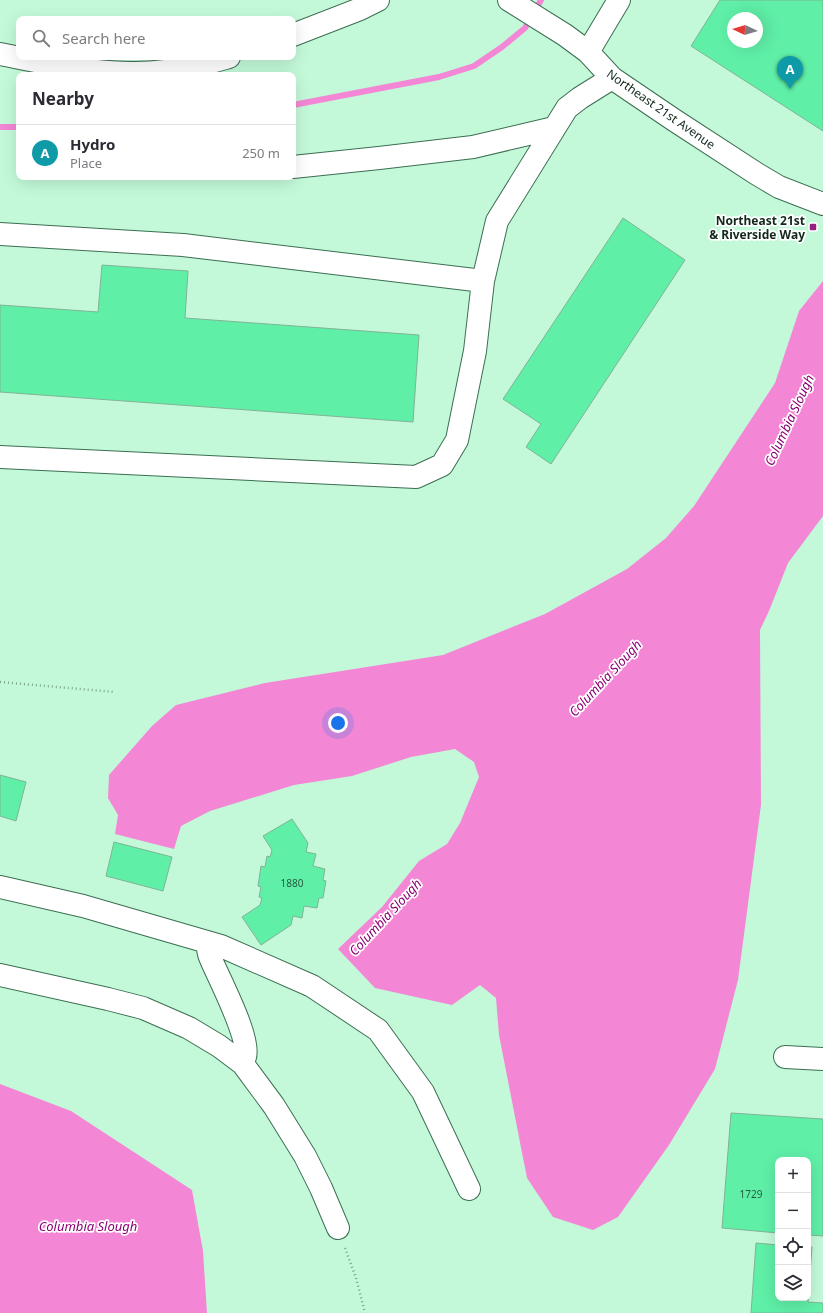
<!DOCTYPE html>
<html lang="en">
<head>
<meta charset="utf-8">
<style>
	:root { --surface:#fff; --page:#f7f7f7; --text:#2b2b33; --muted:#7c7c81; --line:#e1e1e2; --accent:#b45309 }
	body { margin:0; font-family:"Noto Sans",sans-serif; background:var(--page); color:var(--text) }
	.controls { position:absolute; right:12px; bottom:12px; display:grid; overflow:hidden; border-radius:8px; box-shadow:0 4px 16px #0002 }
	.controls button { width:36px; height:36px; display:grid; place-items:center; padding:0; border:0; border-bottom:1px solid var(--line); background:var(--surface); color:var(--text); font:20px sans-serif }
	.compass { position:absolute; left:727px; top:12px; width:36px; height:36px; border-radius:50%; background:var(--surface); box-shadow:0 4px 16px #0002; rotate:274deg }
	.you { position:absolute; left:338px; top:723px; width:14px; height:14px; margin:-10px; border:3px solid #fff; border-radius:50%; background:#1a73e8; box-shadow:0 0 0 6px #1a73e833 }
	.badge { display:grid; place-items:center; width:26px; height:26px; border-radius:50%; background:var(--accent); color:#fff; font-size:13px; font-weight:700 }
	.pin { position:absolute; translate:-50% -33px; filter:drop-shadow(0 1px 2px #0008) }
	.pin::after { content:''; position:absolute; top:21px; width:14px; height:12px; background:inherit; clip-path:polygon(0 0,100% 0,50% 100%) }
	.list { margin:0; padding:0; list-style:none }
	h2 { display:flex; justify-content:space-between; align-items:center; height:52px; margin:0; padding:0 16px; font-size:17px }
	h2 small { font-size:13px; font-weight:400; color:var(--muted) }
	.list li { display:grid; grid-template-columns:26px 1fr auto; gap:12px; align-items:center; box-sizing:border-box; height:56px; padding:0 16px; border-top:1px solid var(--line) }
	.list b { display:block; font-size:15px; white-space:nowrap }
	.list p { margin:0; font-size:13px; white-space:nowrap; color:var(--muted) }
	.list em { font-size:13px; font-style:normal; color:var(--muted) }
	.icon { flex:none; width:22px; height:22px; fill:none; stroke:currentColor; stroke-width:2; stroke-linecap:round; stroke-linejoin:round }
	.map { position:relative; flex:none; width:823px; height:1313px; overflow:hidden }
	.search { position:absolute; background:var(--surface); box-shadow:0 4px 16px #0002; left:16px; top:16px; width:280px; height:44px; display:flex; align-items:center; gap:10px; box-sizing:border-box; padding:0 14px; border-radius:8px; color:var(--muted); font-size:15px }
	.panel { position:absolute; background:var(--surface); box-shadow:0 4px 16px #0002; left:16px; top:72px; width:280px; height:108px; border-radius:8px }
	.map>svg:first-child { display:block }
</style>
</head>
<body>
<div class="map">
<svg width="823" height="1313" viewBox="0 0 823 1313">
	<rect width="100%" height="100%" fill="#c3f9d9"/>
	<path fill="#f387d5" d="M823 281V516L788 563 769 611 760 630 761 805 738 980 715 1069 669 1145 618 1217 593 1230 553 1217 527 1178 499 1035 496 998 480 985 452 1005 375 988 338 949 382 907 419 861 447 844 460 823 479 777 474 762 455 749 411 757 352 776 294 785 210 811 181 826 174 849 115 834 118 815 108 798 109 775 152 726 176 705 265 683 443 655 545 614 627 569 666 538 694 506 775 383 799 311Z
		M0 1084 71 1111 192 1190 203 1251 207 1313H0Z"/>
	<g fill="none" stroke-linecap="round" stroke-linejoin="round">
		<path stroke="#f387d5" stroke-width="6" d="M293 105 439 77 474 66 502 47 525 28 541 0
			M0 127H19"/>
	</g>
	<path fill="#5fefa7" stroke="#80b395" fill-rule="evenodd" d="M720 0H823V131L691 46ZM733 18H757V42H733Z
		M623 218 685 260 551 464 526 447 541 424 503 399Z
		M102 265 188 271 185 318 419 335 413 422 0 392V305L98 312Z
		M0 775 26 782 16 821 0 816Z
		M292 819 308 843 306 852 316 854 313 866 325 869 323 880 326 881 323 898H319L317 908 304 906 302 918 293 916 291 925 261 945 242 917 260 905 262 898 259 897 261 887 258 886 261 866 265 867 267 856 270 857 272 850 263 836Z
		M114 842 172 857 163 891 106 876Z
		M731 1113 823 1119V1236L808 1235V1160H778V1233L722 1228Z
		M756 1243 778 1245V1298H808V1247H812L808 1302 823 1303V1313H751Z"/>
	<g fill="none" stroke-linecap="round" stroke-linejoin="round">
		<defs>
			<path id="minor" d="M509 0 565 35 588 52 612 78 674 120 757 174 779 187 823 204
				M293 35 360 9 378 0
				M588 52 619 0
				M0 54C55 65 110 78 166 71 188 69 208 63 229 57
				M293 167 379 158 473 147 554 128
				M0 234 183 245 483 281
				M0 457 416 477 442 465 457 440 475 351 483 281 497 221 567 108 580 98 612 78
				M0 887 83 906 221 946 312 986 378 1030 423 1092 469 1189
				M207 942C208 947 208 953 210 957 218 977 251 1038 245 1057 245 1058 242 1062 241 1062
				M0 975 108 999 143 1008 189 1028 219 1046 243 1064 274 1106 305 1156 321 1188 338 1228
				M785 1057 823 1059"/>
		</defs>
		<use href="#minor" stroke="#3c6e52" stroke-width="24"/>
		<path stroke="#7ca48c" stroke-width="2.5" stroke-dasharray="1 3" stroke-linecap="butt" d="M0 682 115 692
			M345 1248 356 1278 365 1313"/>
		<use href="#minor" stroke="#fff" stroke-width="22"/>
	</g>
	<rect fill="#97227e" stroke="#fff" stroke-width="1.5" x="809" y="223" width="8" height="8" rx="2"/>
	<g text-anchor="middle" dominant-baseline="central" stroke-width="3.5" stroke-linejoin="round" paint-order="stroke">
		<g font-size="10" fill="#265a3f">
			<text x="292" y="883">1880</text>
			<text x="751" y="1194">1729</text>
		</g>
		<g font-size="12" fill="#13281c" stroke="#fff">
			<text transform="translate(661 109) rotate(35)">Northeast 21st Avenue</text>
		</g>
		<g font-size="12" font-weight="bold" fill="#13281c" stroke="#fff" text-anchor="end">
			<text x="805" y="220">Northeast 21st<tspan x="805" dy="14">&amp; Riverside Way</tspan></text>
		</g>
		<g font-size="13" font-style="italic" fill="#8c0073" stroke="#fff">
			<text transform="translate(789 420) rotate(-65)">Columbia Slough</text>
			<text transform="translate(605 678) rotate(-47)">Columbia Slough</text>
			<text transform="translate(385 917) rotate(-47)">Columbia Slough</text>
			<text x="88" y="1226">Columbia Slough</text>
		</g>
	</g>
</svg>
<div class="controls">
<button>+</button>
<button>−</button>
<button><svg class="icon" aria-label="locate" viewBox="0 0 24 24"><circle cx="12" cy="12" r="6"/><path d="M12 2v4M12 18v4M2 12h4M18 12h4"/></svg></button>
<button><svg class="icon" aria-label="layers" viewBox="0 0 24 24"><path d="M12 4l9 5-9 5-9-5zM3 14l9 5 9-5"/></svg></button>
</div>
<svg class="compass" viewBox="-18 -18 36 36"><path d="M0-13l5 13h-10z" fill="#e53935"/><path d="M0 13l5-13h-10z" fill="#7c7c81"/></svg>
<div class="you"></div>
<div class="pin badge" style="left:790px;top:89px;background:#0f9aa8">A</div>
<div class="search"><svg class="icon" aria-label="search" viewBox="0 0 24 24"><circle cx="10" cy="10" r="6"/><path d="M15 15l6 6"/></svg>Search here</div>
<section class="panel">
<h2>Nearby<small></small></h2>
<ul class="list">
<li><span class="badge" style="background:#0f9aa8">A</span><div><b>Hydro</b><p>Place</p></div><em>250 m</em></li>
</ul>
</section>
</div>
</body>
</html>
